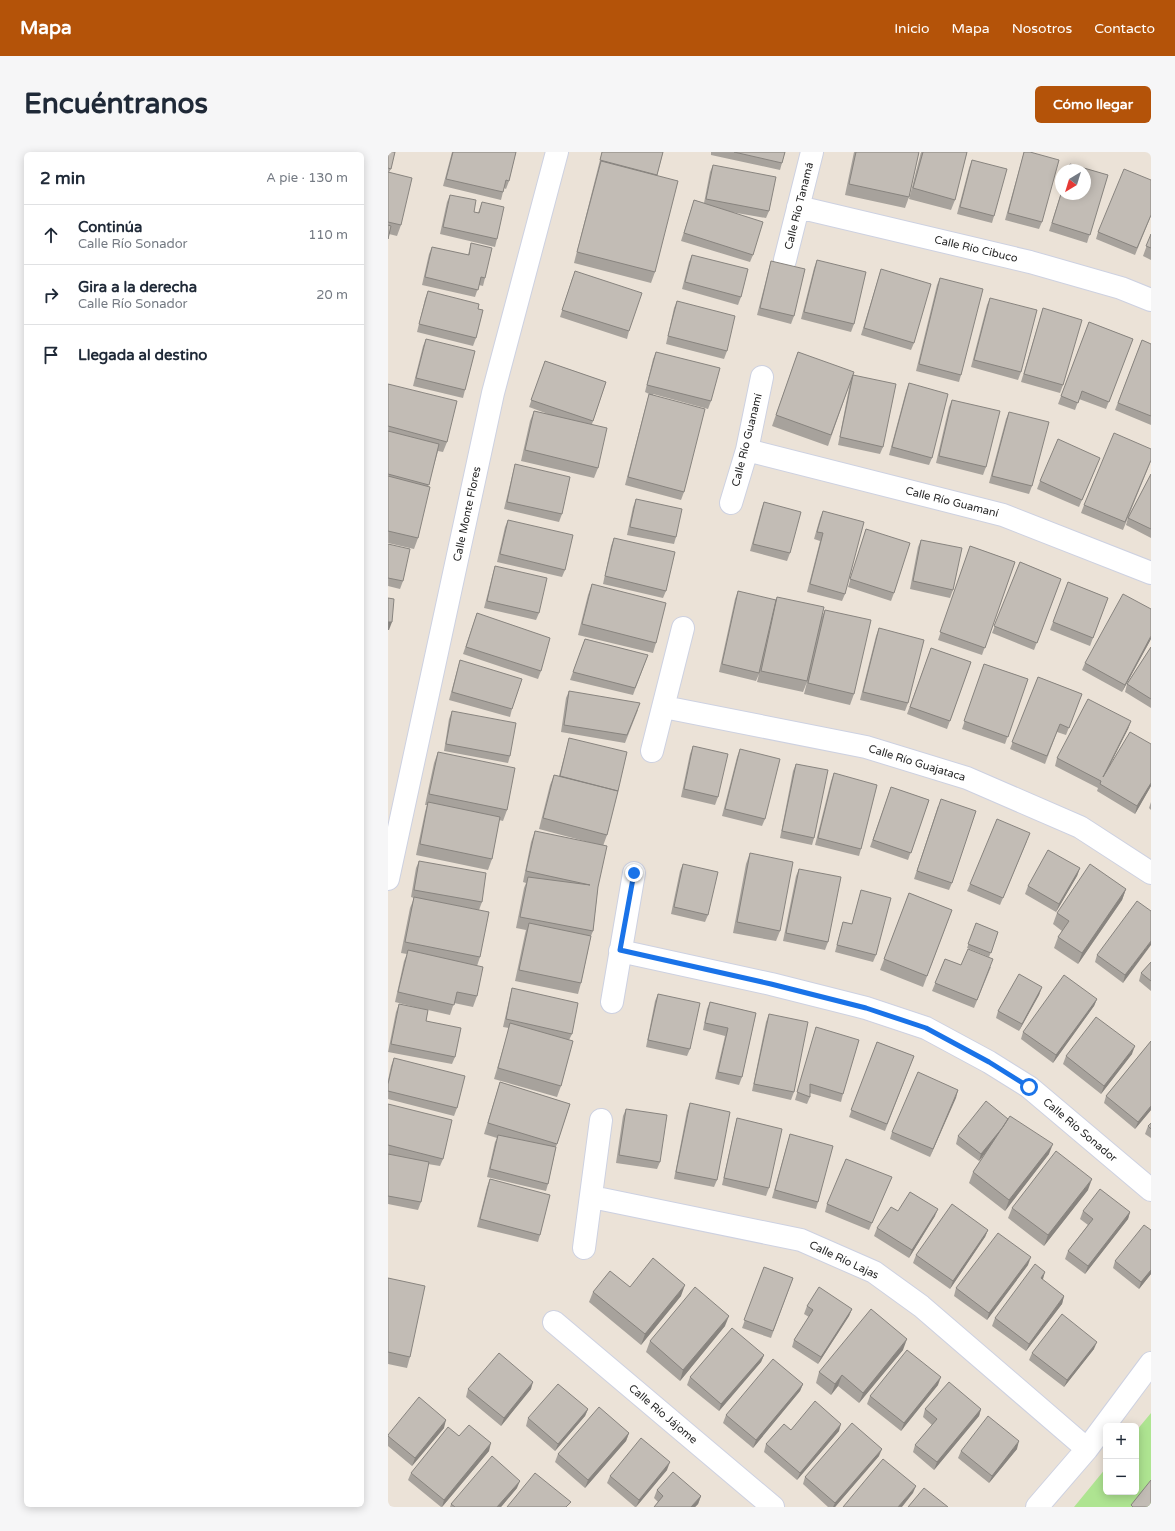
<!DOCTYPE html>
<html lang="es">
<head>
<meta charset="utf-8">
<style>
	:root { --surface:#fff; --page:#f6f6f7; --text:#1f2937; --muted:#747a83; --line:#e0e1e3; --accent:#b45309 }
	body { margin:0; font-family:"Varela Round",sans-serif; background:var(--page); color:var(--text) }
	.controls { position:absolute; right:12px; bottom:12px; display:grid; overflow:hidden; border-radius:6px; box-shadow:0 2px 10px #0003 }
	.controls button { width:36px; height:36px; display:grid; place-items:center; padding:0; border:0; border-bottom:1px solid var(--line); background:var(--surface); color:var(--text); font:20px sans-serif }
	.compass { position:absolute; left:667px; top:12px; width:36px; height:36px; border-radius:50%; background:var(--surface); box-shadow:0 2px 10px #0003; rotate:218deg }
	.stop { position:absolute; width:12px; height:12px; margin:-9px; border:3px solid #1a73e8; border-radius:50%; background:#fff }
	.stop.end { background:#1a73e8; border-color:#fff; box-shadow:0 1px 4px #0008 }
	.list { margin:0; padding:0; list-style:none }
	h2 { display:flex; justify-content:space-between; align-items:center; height:52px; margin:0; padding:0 16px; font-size:17px }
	h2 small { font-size:13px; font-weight:400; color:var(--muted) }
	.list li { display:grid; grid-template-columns:26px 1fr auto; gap:12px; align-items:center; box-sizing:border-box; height:60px; padding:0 16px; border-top:1px solid var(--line) }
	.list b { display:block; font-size:15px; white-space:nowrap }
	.list p { margin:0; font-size:13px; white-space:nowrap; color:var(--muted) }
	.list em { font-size:13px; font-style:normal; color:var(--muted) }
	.icon { flex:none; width:22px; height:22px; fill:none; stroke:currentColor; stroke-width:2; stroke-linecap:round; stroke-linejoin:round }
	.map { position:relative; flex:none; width:763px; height:1355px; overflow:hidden; border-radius:6px }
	header { display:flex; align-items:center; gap:24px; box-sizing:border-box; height:56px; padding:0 20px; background:var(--accent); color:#fff }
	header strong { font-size:19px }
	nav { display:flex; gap:22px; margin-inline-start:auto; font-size:14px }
	.intro { display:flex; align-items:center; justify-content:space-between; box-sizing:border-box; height:96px; padding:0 24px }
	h1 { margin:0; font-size:28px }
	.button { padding:10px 18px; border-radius:6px; background:var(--accent); color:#fff; font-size:14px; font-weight:700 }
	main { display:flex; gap:24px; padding:0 24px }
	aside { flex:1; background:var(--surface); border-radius:6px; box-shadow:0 2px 10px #0003 }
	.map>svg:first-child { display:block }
</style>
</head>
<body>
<header>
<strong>Mapa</strong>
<nav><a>Inicio</a><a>Mapa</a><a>Nosotros</a><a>Contacto</a></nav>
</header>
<div class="intro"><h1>Encuéntranos</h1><a class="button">Cómo llegar</a></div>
<main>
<aside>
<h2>2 min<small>A pie · 130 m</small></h2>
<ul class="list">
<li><svg class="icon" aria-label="ahead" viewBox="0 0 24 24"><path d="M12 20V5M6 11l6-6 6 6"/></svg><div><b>Continúa</b><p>Calle Río Sonador</p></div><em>110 m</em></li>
<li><svg class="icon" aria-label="right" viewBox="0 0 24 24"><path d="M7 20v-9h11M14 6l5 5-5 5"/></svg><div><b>Gira a la derecha</b><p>Calle Río Sonador</p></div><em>20 m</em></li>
<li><svg class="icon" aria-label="arrive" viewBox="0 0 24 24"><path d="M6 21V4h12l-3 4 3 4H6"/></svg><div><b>Llegada al destino</b></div></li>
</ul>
</aside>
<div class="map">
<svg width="763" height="1355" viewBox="0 0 763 1355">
	<rect width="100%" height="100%" fill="#ebe2d7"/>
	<path fill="#aee491" d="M763 1261V1355H686L718 1316V1340H748V1279Z"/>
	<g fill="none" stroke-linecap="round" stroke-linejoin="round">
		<defs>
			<path id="minor" d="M410 55 642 110 733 136 763 148
				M397 108 424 0
				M359 298 615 363 763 421
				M343 351 359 298 374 225
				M276 555 478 595 579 626 692 675 763 721
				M264 599 295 476
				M0 727 105 241 169 0
				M232 799 383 832 478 856 538 876 601 910 641 935 763 1038
				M224 850 246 721
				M204 1045 413 1088 486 1120 533 1154 699 1297
				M196 1096 213 968
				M166 1170 385 1355
				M649 1355 699 1297 763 1211"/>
		</defs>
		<use href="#minor" stroke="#cdd1e1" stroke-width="24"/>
		<use href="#minor" stroke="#fff" stroke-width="22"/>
	</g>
	<path fill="#a7a29c" d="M0 0 3 17 1 20 13 73 9 84 1 82 0 87Z
		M64 0H128L121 29 118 37 116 36 113 48 55 34Z
		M214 0H275L269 24 267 120 263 131 186 111Z
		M323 0H397L394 11 392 18 323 3Z
		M466 0H531L521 45 517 56 457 43Z
		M533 0H579L567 48 563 58 521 47Z
		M636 0 654 70 651 77 617 68Z
		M584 8 606 64 604 71 569 62 581 16Z
		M682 12 720 23 699 91 661 79 673 41V42H697V18H680Z
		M325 13 381 59 378 66 343 60 365 103 362 110 293 89 306 48 316 51 322 20Z
		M763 28V64L747 103 708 87 710 80Z
		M62 43 86 60 90 61 94 50 109 87 107 95 52 82 59 50Z
		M763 82V108L755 104Z
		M83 91 97 126 95 134 91 133 87 145 34 133 41 102 44 95 80 103Z
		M304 103 353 145 350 153 294 137 301 110Z
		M429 108 466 172 463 180 413 167 426 116Z
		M383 109 406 164 403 172 369 163 381 116Z
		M493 117 526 191 523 198 473 183Z
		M552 126 573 223 571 230 528 219 549 133Z
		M184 127 241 179 239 187 172 165Z
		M40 139 90 157 88 186 85 194 29 180 37 147Z
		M602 146 633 220 630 228 583 215 599 153Z
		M289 149 339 199 336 207 278 192 286 156Z
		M655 156 675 233 672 241 633 230Z
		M701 170 745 187 718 257 691 247 687 258 670 252Z
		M38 187 77 238 75 246 25 234 35 194Z
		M754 188 763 192V273L727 258Z
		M268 200 323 249 320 257 265 242 296 340 293 348 237 333 259 249 261 242 257 240 265 207Z
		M410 200 465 223 495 295 492 302 450 293 462 231 440 294 384 274Z
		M157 209 218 230 204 272 210 316 206 326 133 309 142 269 146 259 160 262 141 255Z
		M521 231 544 306 541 313 501 303 518 239Z
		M0 232 59 290 55 300 50 299 40 334 30 386 26 397 0 391Z
		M564 248 598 315 595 323 548 311 561 255Z
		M621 260 644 334 641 342 601 331 618 267Z
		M763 309 735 378 693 361 696 353Z
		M127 312 174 362 171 370 116 357 125 320Z
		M709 313 691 355 649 337 652 329Z
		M763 322V386L738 373 740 366Z
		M248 347 288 385 286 392 239 383 245 355Z
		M376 350 402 401 399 409 362 399 373 358Z
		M435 359 457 442 454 449 419 440 432 389 426 387 432 366Z
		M120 368 177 418 174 425 109 410 117 375Z
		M478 377 506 441 503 449 460 435Z
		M226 386 278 439 275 446 215 432 223 394Z
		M533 388 565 438 562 446 522 437 530 395Z
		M0 392 15 429 12 437 0 434Z
		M582 394 627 410 594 503 550 488Z
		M632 410 673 427 646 498 604 481Z
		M107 414 151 461 148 468 96 456 105 421Z
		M680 430 720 446 702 494 662 478Z
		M204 432 268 491 265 501 190 483 200 443Z
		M350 439 387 450 389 445 433 467 437 458 466 542 462 553 416 542 419 530 415 540 369 530 371 522 368 529 331 520 347 447Z
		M89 461 153 519 150 527 75 502Z
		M491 476 520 551 517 559 472 548 488 484Z
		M197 487 260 503 245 543 182 528Z
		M763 487 734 540 694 518 697 511Z
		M763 495V556L737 540 739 532Z
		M543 496 583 510 559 577 519 562Z
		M72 508 124 557 122 565 61 548 70 515Z
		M596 512 640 527 617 592 574 577Z
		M650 525 694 542 678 583 669 580 657 612 622 597Z
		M181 539 250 558 237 591 173 580 178 546Z
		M64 559 122 604 120 611 56 599 61 567Z
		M743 569 740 577 721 615 763 592V634L747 662 709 639 710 636 667 614 669 606Z
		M181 586 219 683 215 694 151 677 162 633 166 623 171 624 179 594Z
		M305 594 330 645 327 653 293 645 302 602Z
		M352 597 377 667 374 674 334 664 349 605Z
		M50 600 119 658 115 669 111 668 104 707 100 718 28 703 37 660 39 653H37L46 611Z
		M408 612 426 686 424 693 392 686 405 619Z
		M446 621 473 697 471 704 427 693 443 629Z
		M503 635 541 648 520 708 482 695Z
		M763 650V658L761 656Z
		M550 654 564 731 561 738 526 727Z
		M147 679 210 735 205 779 203 784 193 831 190 842 127 829 137 782 138 778 128 776 136 736 138 731 135 730 143 690Z
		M639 689 612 753 579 739 582 732Z
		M362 701 392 779 388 789 345 781 358 712Z
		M31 709 94 750 91 758 44 749 92 805 89 814V844L85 855 66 851 62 863 40 858 38 869 67 905 64 912 0 900 8 860 11 852 38 858 7 850 16 809 19 802 13 801 22 756 26 746 23 745 28 716Z
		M295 712 320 763 317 770 283 762 292 719Z
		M692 716 689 724 668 760 637 742 640 734Z
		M411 717 440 790 437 798 395 789 408 724Z
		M738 737 734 748 690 812 666 796 670 785 674 779 665 772 669 761Z
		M473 738 488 803 485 810 447 800 453 777 455 770 464 772 471 746Z
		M521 741 564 758 535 835 492 818Z
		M763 759 735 831 707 810 709 803Z
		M588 771 610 780 601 805 579 796Z
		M557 807 573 813 603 815 586 856 544 839Z
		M763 810V839L751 829 753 821Z
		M654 835 651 843 631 879 608 866 610 859Z
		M124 836 184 882 181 888 173 934 169 945 106 927 121 876 115 875 122 844Z
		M270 842 302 897 299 904 258 895 267 849Z
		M709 847 706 854 665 911 633 887 635 880Z
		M322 850 368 861 354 925 351 933 327 927 337 884 315 878 319 857Z
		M381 862 406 940 403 948 364 939 378 870Z
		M428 875 455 942 453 950 422 941V945L419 952 407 948Z
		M763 889V958L747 977 716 951 718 944Z
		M489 890 526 904 497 979 461 965Z
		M744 902 713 942 675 912 678 904Z
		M6 906 69 956 66 964 0 947V928L3 914Z
		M112 930 182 952 168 995 160 1032 158 1039 99 1025 107 990 109 986 96 982Z
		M570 938 542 1005 502 987 504 980Z
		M302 951 329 1028 326 1035 286 1027 299 959Z
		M0 952 55 1007 52 1014 40 1012 33 1050 30 1058 0 1052V1002L16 1005 0 1002Z
		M238 957 272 1010 269 1017 228 1011 235 964Z
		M349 966 381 1036 378 1044 334 1033 347 974Z
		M620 967 661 1002 617 1059 581 1031 585 1020 599 999 591 1009 568 992 570 984Z
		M763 971V986L757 982 760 974Z
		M402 982 430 1050 428 1057 384 1046 400 989Z
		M102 1027 152 1083 150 1090 89 1075 99 1035Z
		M501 1032 481 1078 437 1060 439 1052Z
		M700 1038 656 1094 620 1066 624 1056Z
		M510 1059 547 1064 521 1106 486 1084 489 1076Z
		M695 1059 742 1060 740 1067 697 1122 677 1107 680 1099 700 1073 692 1067Z
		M600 1078 597 1085 562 1137 525 1111 528 1103Z
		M763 1078V1122L751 1137 725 1116 727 1109Z
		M640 1113 599 1168 566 1144 568 1136Z
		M376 1115 405 1126 383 1186 354 1176Z
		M0 1126 22 1205 19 1216 0 1212Z
		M654 1128 676 1144 674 1152 638 1199 604 1174 607 1166Z
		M242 1135 293 1144 253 1193 201 1150 205 1140Z
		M419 1154 464 1157 461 1164 430 1212 404 1195 406 1188 421 1165 416 1162Z
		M337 1174 292 1229 258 1200 262 1189Z
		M706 1197 676 1235 641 1208 644 1201Z
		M515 1198 471 1251 450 1234 443 1243 428 1231 431 1220Z
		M376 1203 373 1210 331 1259 299 1233 302 1225Z
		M415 1232 412 1239 365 1296 335 1271 338 1263Z
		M550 1233 513 1279 479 1252 482 1244Z
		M80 1237H143L113 1274 78 1245Z
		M200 1257 197 1264 167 1299 138 1274 140 1266Z
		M537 1257H593L591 1264 546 1318 525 1300 527 1293 544 1273 535 1265Z
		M56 1276 24 1314 0 1294V1283Z
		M403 1278 451 1279 409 1328 376 1300 378 1292Z
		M241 1281 238 1289 197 1336 167 1310 170 1302Z
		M71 1284 101 1299 54 1355H53L20 1328 23 1321Z
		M629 1297 601 1331 570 1306 573 1299Z
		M491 1304 447 1355H440L415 1332 417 1325Z
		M279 1318 248 1355H247L219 1331 222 1324Z
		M129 1336 113 1355H62L63 1352Z
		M269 1338 313 1344 310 1352 307 1355H266L270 1350 266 1346Z"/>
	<path fill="#88847f" d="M0 470H4L1 478H0Z
		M763 484V487L734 540 737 533Z
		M743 569 740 577 712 632 715 625Z
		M763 631V634L747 662 749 654Z
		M692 716 689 724 668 760 671 752Z
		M738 737 734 748 690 812 694 801Z
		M763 789V793L735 831 737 823Z
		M654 835 651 843 631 879 634 872Z
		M709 847 706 854 665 911 668 903Z
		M747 894 744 902 713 942 716 934Z
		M570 938 568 946 542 1005 545 997Z
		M763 954V958L747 977 750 970Z
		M621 967 618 975 591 1009 593 1002Z
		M665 992 661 1002 617 1059 621 1048Z
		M704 1027 700 1038 656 1094 660 1083Z
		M550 1057 547 1064 521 1106 524 1098Z
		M742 1060 740 1067 697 1122 700 1114Z
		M600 1078 597 1085 562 1137 565 1129Z
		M643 1105 640 1113 599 1168 601 1161Z
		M763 1118V1122L751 1137 753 1130Z
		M657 1120 655 1127 650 1134 653 1126Z
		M297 1133 293 1144 253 1193 257 1182Z
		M676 1144 674 1152 638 1199 641 1192Z
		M464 1157 461 1164 430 1212 433 1205Z
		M341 1164 337 1174 292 1229 295 1218Z
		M519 1187 515 1198 471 1251 475 1241Z
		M709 1190 706 1197 676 1235 679 1228Z
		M376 1203 373 1210 331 1259 333 1252Z
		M454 1223 450 1234 443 1243 447 1232Z
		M553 1225 550 1233 513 1279 516 1271Z
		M145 1230 143 1237 113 1274 116 1266Z
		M415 1232 412 1239 365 1296 368 1288Z
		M200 1257 197 1264 167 1299 170 1292Z
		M593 1257 591 1264 546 1318 549 1310Z
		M58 1268 56 1276 24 1314 27 1306Z
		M453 1272 451 1279 409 1328 412 1321Z
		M241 1281 238 1289 197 1336 200 1328Z
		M631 1289 629 1297 601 1331 604 1324Z
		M103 1291 101 1299 54 1355 56 1348Z
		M494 1297 491 1304 447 1355H445L447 1351Z
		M282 1310 279 1318 248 1355 251 1348Z
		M132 1329 129 1336 113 1355H109Z
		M528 1334 525 1341 514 1355H510Z
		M313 1344 310 1352 307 1355H303Z"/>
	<path fill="#c2bcb5" stroke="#88847f" d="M0 0H7L3 17 0 16Z
		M65 0H128L121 29 118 28 115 40 58 27Z
		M214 0H275L269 23 212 8Z
		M346 0H397L394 11Z
		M468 0H531L521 45 461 32Z
		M535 0H579L567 48 525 36Z
		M636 0H642L671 8 654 70 620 61Z
		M584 8 619 17 606 64 572 55Z
		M213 9 290 29 267 120 189 100Z
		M682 12 720 23 702 83 664 71 673 42H697V18H681Z
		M325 13 388 25 381 59 318 47Z
		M736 17 763 28V63L749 96 710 80Z
		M0 20 24 26 13 73 0 70Z
		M62 43 88 48 86 60 91 61 94 50 116 55 109 87 55 75Z
		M306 48 375 70 365 103 296 81Z
		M0 73 3 74 0 87Z
		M763 82V96L758 94Z
		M83 91 104 96 97 126 93 125 90 138 37 125 44 95 81 103Z
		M304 103 360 117 353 145 297 130Z
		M429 108 478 120 466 172 416 160Z
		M383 109 417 117 406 164 372 156Z
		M493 117 543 132 526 191 476 176Z
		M187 119 254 141 241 179 174 158Z
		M552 126 595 137 573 223 531 212Z
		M40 139 91 152 90 157 95 158 88 186 31 172Z
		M602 146 649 158 633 220 586 208Z
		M289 149 347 164 339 199 280 184Z
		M655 156 694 168 675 233 636 222Z
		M701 170 745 187 721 250 694 239 690 251 673 244Z
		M38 187 87 199 77 238 28 226Z
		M754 188 763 192V264L730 251Z
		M268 200 332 216 323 249 259 233Z
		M410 200 466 220 443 283 388 263Z
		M157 209 218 230 205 269 143 248Z
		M465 223 508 232 495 295 452 285Z
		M521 231 560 242 544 306 504 295Z
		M0 232 69 249 59 290 0 274Z
		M261 242 317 257 296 340 240 325Z
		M564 248 612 259 598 315 551 304Z
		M146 259 219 276 210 316 137 298Z
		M621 260 661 270 644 334 604 324Z
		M0 279 51 292 41 333 0 322Z
		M726 281 763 297V308L737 370 696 353Z
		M670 287 712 306 694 348 652 329Z
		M127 312 182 325 174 362 119 350Z
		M763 322V377L740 366Z
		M0 324 42 335 30 386 0 379Z
		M248 347 294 357 288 385 242 375Z
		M376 350 413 360 402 401 365 392Z
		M435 359 476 370 457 442 422 432 435 381 429 380Z
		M120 368 185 383 177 418 112 402Z
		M478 377 522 391 506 441 462 427Z
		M226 386 287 400 278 439 217 424Z
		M533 388 574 396 565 438 525 429Z
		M0 392 22 397 15 429 0 426Z
		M582 394 627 410 597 496 552 480Z
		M632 410 673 427 649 491 606 474Z
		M107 414 159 426 151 461 99 449Z
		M680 430 720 446 705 486 665 470Z
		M204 432 278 451 268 491 194 472Z
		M350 439 388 448 371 521 334 512Z
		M735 442 763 457V484L737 533 697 511Z
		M389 445 436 455 419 529 373 519Z
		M0 446 6 447 4 470H0Z
		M437 458 483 468 466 542 420 531Z
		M89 461 162 486 153 519 78 495Z
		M491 476 536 488 520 551 475 540Z
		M197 487 260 503 247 536 185 520Z
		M763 495V547L739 532Z
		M543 496 583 510 562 569 522 555Z
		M72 508 134 527 124 557 64 540Z
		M596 512 640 527 620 585 576 569Z
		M650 525 694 542 681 576 672 572 659 604 624 590Z
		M181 539 252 551 239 583 176 573Z
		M700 547 743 569 715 625 742 580 763 592V631L749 654 712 632 713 629 669 606Z
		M64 559 128 571 122 604 58 592Z
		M181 586 239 600 230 639 172 624Z
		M305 594 340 602 330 645 296 637Z
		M352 597 392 607 377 667 337 657Z
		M50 600 127 616 119 658 41 642Z
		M408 612 440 618 426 686 394 679Z
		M446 621 489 633 473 697 430 686Z
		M166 623 230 639 219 683 155 666Z
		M503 635 541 648 523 701 485 688Z
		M553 647 588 659 564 731 529 719Z
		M40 650 112 665 104 707 32 692Z
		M609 667 642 681 615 746 582 732Z
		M147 679 219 694 210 735 205 779 132 765 140 725 202 733 138 719Z
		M660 698 692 716 671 752 640 734Z
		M362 701 405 710 392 779 349 770Z
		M31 709 98 721 94 750 26 738Z
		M295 712 330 720 320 763 286 755Z
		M702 712 738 737 694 801 670 785 681 769 669 761Z
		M411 717 453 725 440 790 398 781Z
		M473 738 503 746 488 803 449 793 455 770 464 772Z
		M521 741 564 758 539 824 496 807Z
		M26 745 101 760 92 805 17 790Z
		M749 749 763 759V789L737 823 709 803Z
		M141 771 203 784 193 831 131 818Z
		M588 771 610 780 603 801 580 792Z
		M580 797 605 807 589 848 547 831 557 807 573 813Z
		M20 798 95 815 89 844 69 840 66 853 10 840Z
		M763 810V829L753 821Z
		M631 822 654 835 634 872 610 859Z
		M676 823 709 847 668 903 635 880Z
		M124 836 190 851 184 882 118 867Z
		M270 842 312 851 302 897 260 888Z
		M322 850 368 861 354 925 330 920 340 876 317 871Z
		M11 852 40 858 38 869 73 876 67 905 3 892Z
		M381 862 420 870 406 940 366 932Z
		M708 865 747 894 716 934 678 904Z
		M122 871 185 889 173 934 110 916Z
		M428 875 471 888 455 942 422 932V945L409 940Z
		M763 889V954L750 970 718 944Z
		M489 890 526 904 499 972 463 958Z
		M6 906 77 924 69 956 0 939V932Z
		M530 920 570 938 545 997 504 980Z
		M112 930 182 952 169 992 100 971Z
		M598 949 620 967 615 975 593 1002 570 984Z
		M302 951 342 960 329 1028 288 1020Z
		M0 952 64 968 55 1007 0 993Z
		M238 957 279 963 272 1010 231 1003Z
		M622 964 665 992 621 1048 585 1020Z
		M349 966 394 977 381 1036 336 1026Z
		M763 971V977L760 974Z
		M402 982 445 994 430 1050 387 1038Z
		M110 983 168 995 160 1032 102 1017Z
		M668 999 704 1027 660 1083 624 1056Z
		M0 1002 41 1010 33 1050 0 1044Z
		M458 1007 504 1025 484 1071 439 1052Z
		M102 1027 162 1043 152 1083 92 1067Z
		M712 1037 742 1060 700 1114 680 1099 705 1067 695 1059Z
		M522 1040 550 1057 524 1098 489 1076 503 1055 510 1059Z
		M564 1052 600 1078 565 1129 528 1103Z
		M756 1073 763 1078V1118L753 1130 727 1109Z
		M610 1081 643 1105 601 1161 568 1136Z
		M265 1106 297 1133 257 1182 205 1140 222 1119 242 1135Z
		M647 1112 657 1120 653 1126 676 1144 641 1192 607 1166Z
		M376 1115 405 1126 385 1179 356 1168Z
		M0 1126 37 1134 22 1205 0 1200Z
		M307 1135 341 1164 295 1218 262 1189Z
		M431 1135 464 1157 433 1205 406 1188 425 1158 419 1154Z
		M483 1157 519 1187 475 1241 454 1223 447 1232 431 1220Z
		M674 1162 709 1190 679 1228 644 1201Z
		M344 1176 376 1203 333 1252 302 1225Z
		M519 1198 553 1225 516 1271 482 1244Z
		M111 1201 145 1230 116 1266 80 1237Z
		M385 1207 415 1232 368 1288 338 1263Z
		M561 1230 593 1257 549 1310 527 1293 549 1267 537 1257Z
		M170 1232 200 1257 170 1292 140 1266Z
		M31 1245 58 1268 27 1306 0 1284V1283Z
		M427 1249 453 1272 412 1321 378 1292 396 1272 403 1278Z
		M211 1255 241 1281 200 1328 170 1302Z
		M600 1264 631 1289 604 1324 573 1299Z
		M464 1271 494 1297 447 1351 417 1325Z
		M81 1273 103 1291 56 1348 23 1321 60 1275 71 1284Z
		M253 1286 282 1310 251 1348 222 1324Z
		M104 1304 132 1329 109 1355H67L63 1352Z
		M495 1307 528 1334 510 1355H455Z
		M285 1320 313 1344 303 1355H266L275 1344 269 1338Z
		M147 1321 183 1350 178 1355H119Z
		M763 1328V1355H745L743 1353Z
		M536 1336 560 1355H520Z"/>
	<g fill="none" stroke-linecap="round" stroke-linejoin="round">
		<path stroke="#1a73e8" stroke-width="5" d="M246 721 232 798 383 832 478 856 538 876 601 910 641 935"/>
	</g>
	<g text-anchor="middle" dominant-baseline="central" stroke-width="3.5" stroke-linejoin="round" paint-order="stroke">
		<g font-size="11" fill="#272727" stroke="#fff">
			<text transform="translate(411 54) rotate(-76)">Calle Río Tanamá</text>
			<text transform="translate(588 97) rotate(13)">Calle Río Cibuco</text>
			<text transform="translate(359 288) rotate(-76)">Calle Río Guanamí</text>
			<text transform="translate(564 350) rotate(14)">Calle Río Guamaní</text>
			<text transform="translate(79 362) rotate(-78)">Calle Monte Flores</text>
			<text transform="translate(529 611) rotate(17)">Calle Río Guajataca</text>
			<text transform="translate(692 978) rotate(40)">Calle Río Sonador</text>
			<text transform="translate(456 1108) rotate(25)">Calle Río Lajas</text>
			<text transform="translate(275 1262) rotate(40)">Calle Río Jájome</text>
		</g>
	</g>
</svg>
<div class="controls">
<button>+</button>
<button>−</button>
</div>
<svg class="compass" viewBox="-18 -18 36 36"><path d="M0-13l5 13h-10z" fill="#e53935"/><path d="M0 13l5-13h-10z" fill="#747a83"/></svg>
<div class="stop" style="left:641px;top:935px"></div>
<div class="stop end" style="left:246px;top:721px"></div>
</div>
</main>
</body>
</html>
